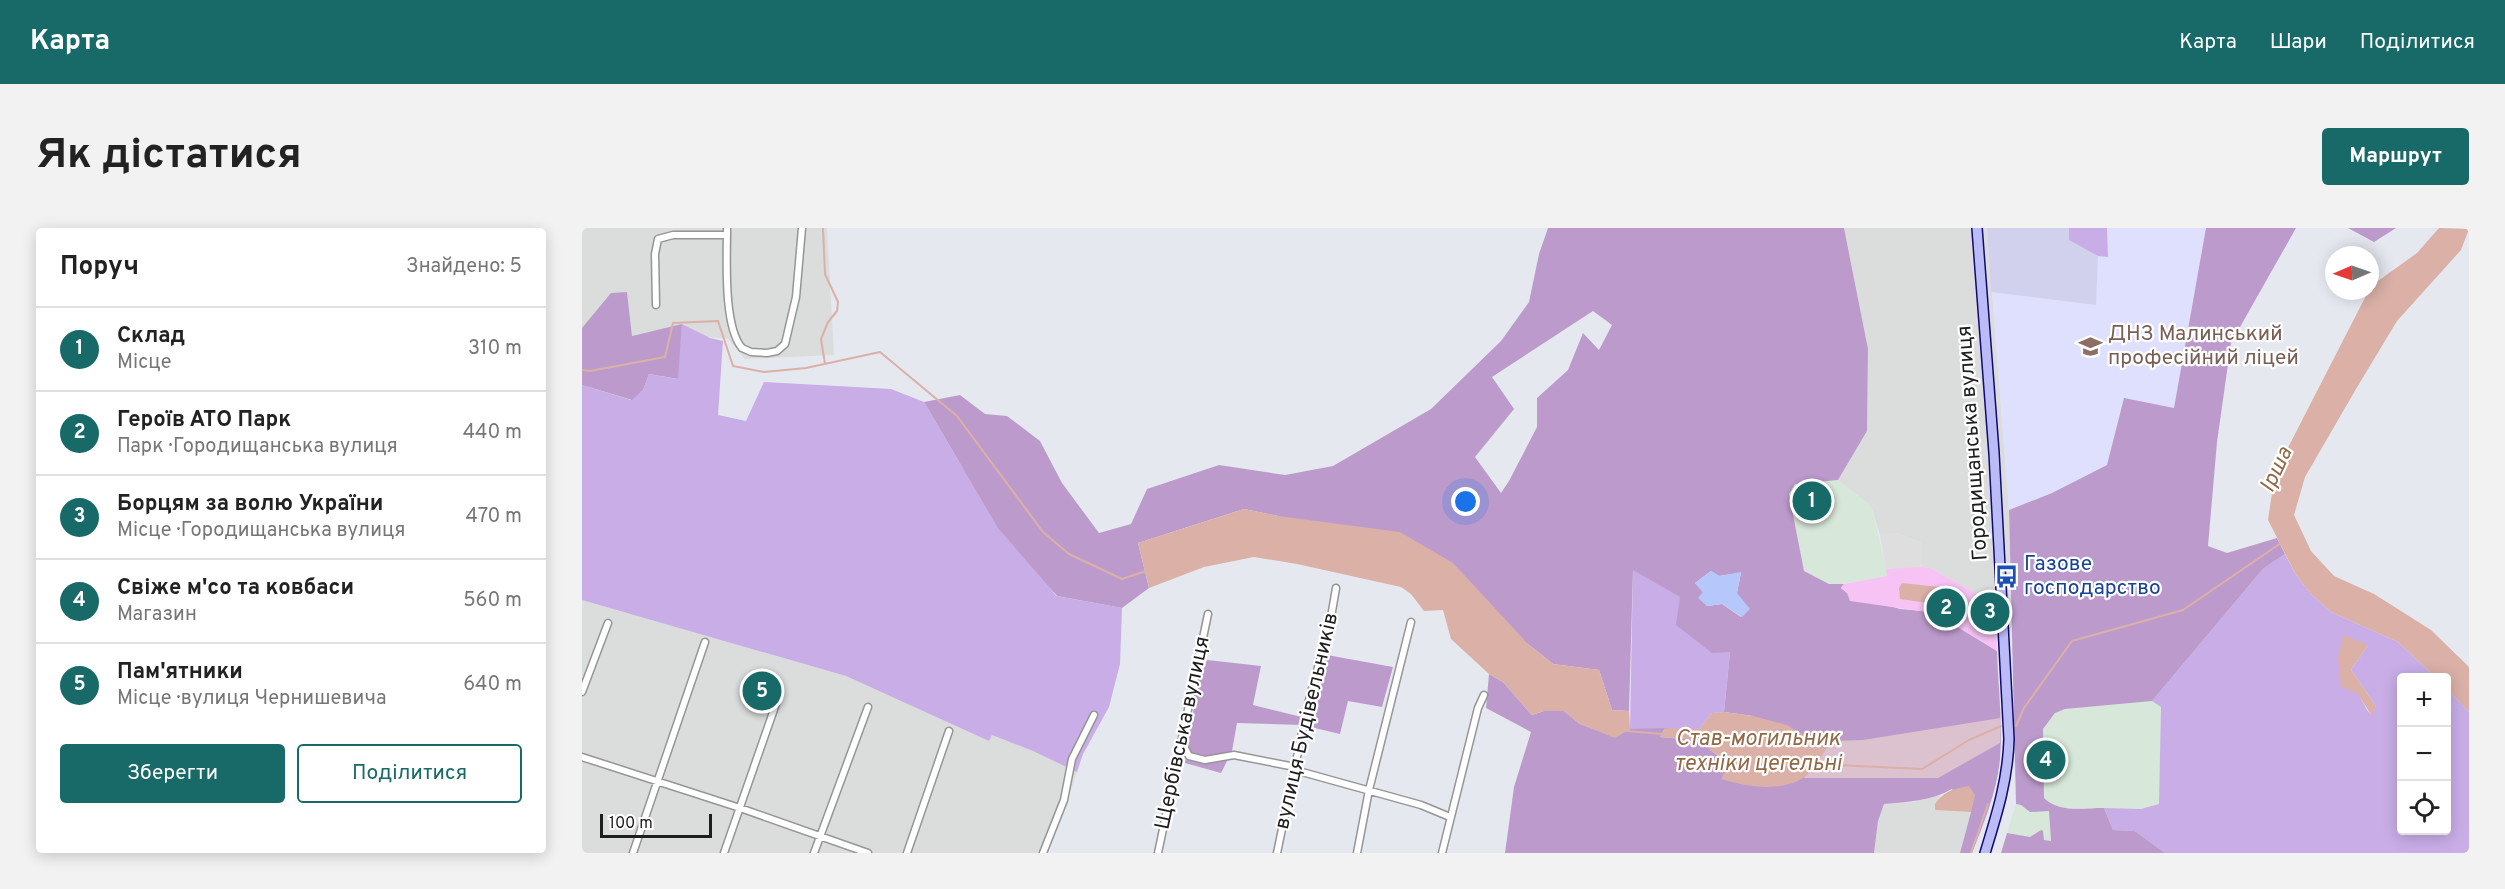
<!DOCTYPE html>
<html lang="uk">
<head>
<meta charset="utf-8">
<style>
	:root { --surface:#fff; --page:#f2f2f2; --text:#222; --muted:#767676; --line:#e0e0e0; --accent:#176a67 }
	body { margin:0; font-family:Overpass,sans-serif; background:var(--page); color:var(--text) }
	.controls { position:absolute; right:18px; bottom:18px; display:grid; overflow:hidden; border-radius:6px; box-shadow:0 3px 15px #0003 }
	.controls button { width:54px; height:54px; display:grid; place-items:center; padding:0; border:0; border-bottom:2px solid var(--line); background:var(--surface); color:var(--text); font:30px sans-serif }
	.compass { position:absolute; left:1743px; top:18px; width:54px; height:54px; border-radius:50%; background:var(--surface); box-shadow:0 3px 15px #0003; rotate:268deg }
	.scale { position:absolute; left:18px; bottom:15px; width:112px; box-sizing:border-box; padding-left:6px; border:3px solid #1e1e1e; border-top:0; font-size:16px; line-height:21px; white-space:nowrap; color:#1e1e1e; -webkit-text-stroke:4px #fff; paint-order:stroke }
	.you { position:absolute; left:884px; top:274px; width:21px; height:21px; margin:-15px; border:4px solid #fff; border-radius:50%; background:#1a73e8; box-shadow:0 0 0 9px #1a73e833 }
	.badge { display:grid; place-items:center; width:39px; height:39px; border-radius:50%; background:var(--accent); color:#fff; font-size:20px; font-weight:700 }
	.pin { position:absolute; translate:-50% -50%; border:3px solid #fff; box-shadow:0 2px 6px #0006 }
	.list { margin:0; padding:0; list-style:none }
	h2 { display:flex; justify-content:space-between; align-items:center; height:78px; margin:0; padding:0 24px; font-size:26px }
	h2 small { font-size:20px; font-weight:400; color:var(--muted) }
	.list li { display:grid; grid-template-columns:39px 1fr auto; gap:18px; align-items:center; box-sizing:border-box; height:84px; padding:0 24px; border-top:2px solid var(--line) }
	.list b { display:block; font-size:22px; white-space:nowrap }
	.list p { margin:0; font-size:20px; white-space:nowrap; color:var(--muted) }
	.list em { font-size:20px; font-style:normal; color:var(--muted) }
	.actions { display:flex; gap:12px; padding:18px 24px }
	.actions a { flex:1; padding:14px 0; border:2px solid var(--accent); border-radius:6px; text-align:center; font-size:21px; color:var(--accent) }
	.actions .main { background:var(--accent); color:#fff }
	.icon { flex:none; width:33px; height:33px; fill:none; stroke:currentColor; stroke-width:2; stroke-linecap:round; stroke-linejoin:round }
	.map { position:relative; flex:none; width:1887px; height:625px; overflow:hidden; border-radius:6px }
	header { display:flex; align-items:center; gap:36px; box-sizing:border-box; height:84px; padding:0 30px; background:var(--accent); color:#fff }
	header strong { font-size:28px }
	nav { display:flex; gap:33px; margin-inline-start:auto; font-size:21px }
	.intro { display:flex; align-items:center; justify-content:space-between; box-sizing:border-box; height:144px; padding:0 36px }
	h1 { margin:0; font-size:42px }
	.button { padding:15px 27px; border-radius:6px; background:var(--accent); color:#fff; font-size:21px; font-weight:700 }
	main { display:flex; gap:36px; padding:0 36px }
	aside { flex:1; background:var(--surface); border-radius:6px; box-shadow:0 3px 15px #0003 }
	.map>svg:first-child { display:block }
</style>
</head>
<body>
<header>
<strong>Карта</strong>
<nav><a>Карта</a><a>Шари</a><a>Поділитися</a></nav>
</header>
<div class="intro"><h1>Як дістатися</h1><a class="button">Маршрут</a></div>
<main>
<aside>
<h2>Поруч<small>Знайдено: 5</small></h2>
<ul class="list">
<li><span class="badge">1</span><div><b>Склад</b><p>Місце</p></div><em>310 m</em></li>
<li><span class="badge">2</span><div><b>Героїв АТО Парк</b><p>Парк · Городищанська вулиця</p></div><em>440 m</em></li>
<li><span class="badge">3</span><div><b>Борцям за волю України</b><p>Місце · Городищанська вулиця</p></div><em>470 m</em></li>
<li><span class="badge">4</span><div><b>Свіже м'со та ковбаси</b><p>Магазин</p></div><em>560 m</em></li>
<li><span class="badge">5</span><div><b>Пам'ятники</b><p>Місце · вулиця Чернишевича</p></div><em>640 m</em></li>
</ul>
<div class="actions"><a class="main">Зберегти</a><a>Поділитися</a></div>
</aside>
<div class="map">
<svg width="1887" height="625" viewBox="0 0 1887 625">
	<rect width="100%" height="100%" fill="#e5e8ef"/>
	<path fill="#dbdcdc" d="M0 0H245L252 127 163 131 146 111 69 103 50 108 45 65 0 100Z
		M1262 0H1405L1427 282 1429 380H1413L1408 373 1348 340 1340 339V315L1315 305 1298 307 1290 281 1256 252 1285 203 1286 121Z
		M0 372 264 448 407 513 410 507 451 523 495 544 479 589 461 625H0Z
		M1359 567 1353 576 1354 582 1389 584 1378 625H1292L1296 593 1301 576 1331 574Z"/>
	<path fill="#d7e7d9" d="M1256 252 1286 275 1290 281 1306 348 1254 357 1247 356 1222 343 1207 266 1213 256Z
		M1570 473 1579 479 1577 576 1559 581 1483 580 1470 578 1462 570 1461 501 1473 485 1483 481Z
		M1434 576 1467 580 1469 613 1425 605Z"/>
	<path fill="#dfe0fd" d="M1405 0H1624L1592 180 1542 170 1525 237 1470 265 1427 282Z"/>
	<path fill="#d2d1ed" d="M1405 0H1487L1488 12 1516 28 1514 77 1409 64Z"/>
	<path fill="#c8ade7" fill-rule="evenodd" d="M1487 0H1525L1526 29 1516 28 1487 12Z
		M100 96 128 110 141 113 136 187 164 193 182 154 309 161 342 174 379 237 474 368 540 380 538 436 527 479 501 526 495 544 451 523 410 507 407 513 264 448 0 372V157L49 172 61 162 67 146 95 151Z
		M1703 326 1714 347 1730 367 1749 384 1816 414 1853 449H1820V602H1864L1865 461 1887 484V625H1583L1553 603 1531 602 1522 580 1559 581 1577 576 1579 479 1570 473 1681 341ZM1786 417 1769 442 1794 478 1790 487 1785 482 1756 429Z
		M1051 341 1099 369 1148 424 1142 484 1130 485 1117 501H1048Z"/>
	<path fill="#bc9bcc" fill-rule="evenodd" d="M966 0H1262L1286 121 1285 203 1256 252 1213 256 1207 266 1222 343 1247 356H1262L1259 360 1265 365 1318 381 1352 384 1415 423C1416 459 1421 495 1418 531 1415 563 1402 595 1390 625H1378L1389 584 1370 561C1349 573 1325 574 1302 576L1296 593 1292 625H923L932 559 949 504 904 480 907 446 921 454 950 487 962 483H982L998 496 1033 509 1048 501 1083 500 1078 509 1126 513 1128 522 1143 533 1144 542 1171 488 1142 484 1148 424 1130 425 1094 397 1098 369 1051 342 1047 483 1030 482 1017 442 971 436 946 416 696 288 662 281 556 315 567 360 540 380 475 368 416 300 342 174 378 167 403 186 425 188 458 213 480 255 517 305 549 296 565 261 637 237 703 247 751 238 849 181 919 113 947 74 957 26ZM1011 83 1030 97 1017 122 1001 105 986 142 955 170V199L927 253 919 265 893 229 932 181 910 149ZM1129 343 1137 348 1159 345 1155 365 1159 389 1140 376 1125 378 1121 372V364L1113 355Z
		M1624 0H1714L1649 115 1635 214 1626 318 1645 325 1695 310 1703 326 1681 341 1570 473 1483 481 1473 485 1461 501 1462 570C1477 585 1501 580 1522 580L1531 602 1553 603 1583 625H1419L1425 605 1448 609 1459 602 1461 603 1462 612 1469 613 1467 583 1448 584 1439 577 1434 576 1427 282 1470 265 1525 237 1542 170 1592 180Z
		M1766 0H1814L1792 14Z
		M45 64 50 108 100 96 96 151 67 146 61 162 50 172 0 157V100L29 65Z
		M745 427 811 439 800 479 766 473 758 506 720 497 655 495 650 523 639 545 603 535 616 454 625 432 679 438 671 477 732 492Z"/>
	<path fill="#dcc2cf" d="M1419 490 1418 515 1356 550H1222L1250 513 1281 512Z"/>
	<path fill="#b6c7fb" d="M1129 343 1137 348 1159 344 1155 365 1168 381 1160 389 1140 376 1125 378 1116 370 1121 364 1113 355Z"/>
	<path fill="#f7c3f5" d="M1332 338 1348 340 1410 374 1413 380 1415 423 1352 385 1268 373 1265 365 1259 360 1262 356 1305 348 1304 341Z"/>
	<path fill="#dedede" d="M1315 305 1340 315V339L1304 341 1298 307Z"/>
	<path fill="#dab0a7" d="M1857 0 1887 1 1879 22 1815 93 1774 161 1723 249 1712 287 1729 323 1752 348 1792 366 1849 402 1887 439V484L1865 461 1864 449H1853L1816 414 1749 384 1730 367 1714 347 1686 292 1693 245 1789 58 1835 25Z
		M662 281 696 288 818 304 871 335 946 416 971 436 1017 442 1030 482 1047 483 1048 501 1033 510 998 496 982 483H962L950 487 921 454 907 446 869 411 861 382 842 383 829 366 819 359 715 336 672 329 622 339 567 360 556 315Z
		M1320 355 1367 360 1369 366 1367 378 1318 371 1317 360Z
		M1761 407 1786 417 1769 442 1794 478 1790 488 1775 465 1759 459 1756 429Z
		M1142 484 1171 488 1205 497 1244 521C1238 530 1230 545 1221 550 1198 565 1163 558 1139 551L1144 542 1143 533 1128 522 1126 513 1078 509 1083 500 1117 501 1130 485Z
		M1387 558 1393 567 1389 584 1353 582V576C1362 563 1371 561 1387 558Z"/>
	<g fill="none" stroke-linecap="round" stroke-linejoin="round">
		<path stroke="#dab0a7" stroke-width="2" d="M241 0 243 46 256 74 255 83 246 94 239 111 243 136
			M0 142 8 143 83 129 91 95 136 93 151 138 182 144 224 140 298 124 375 188 461 304 487 326 540 351 564 343
			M1434 498 1442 480 1490 413 1601 382 1699 315
			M1044 503 1081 506
			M1233 536 1340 541 1387 512 1419 498
			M1389 625 1406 576"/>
		<defs>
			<path id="street" d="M145 0C145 29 141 98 160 120L169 124 185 125 195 123 203 116 214 69 220 0
				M74 77 73 26 76 11 91 7H145
				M0 464 26 395
				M599 513 607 528 623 532 652 527 713 539 720 544 839 577 868 589
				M0 529 158 580 286 625
				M51 625 123 414
				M142 625 197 467
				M232 625 286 479
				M325 625 367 503
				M461 625 482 572 490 531 512 487
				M576 625 626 386
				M695 625 726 476 748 395 754 360
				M775 625 787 562 829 394
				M860 625 896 480 902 467"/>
			<path id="secondary" d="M1395 0 1412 225 1427 511C1426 551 1415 586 1403 625"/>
		</defs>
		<use href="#street" stroke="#959595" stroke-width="9"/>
		<use href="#secondary" stroke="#110a70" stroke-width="12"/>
		<use href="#street" stroke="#fff" stroke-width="6"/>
		<use href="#secondary" stroke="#bbbbf6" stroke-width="9"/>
	</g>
	<defs>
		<symbol id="university-bare" viewBox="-9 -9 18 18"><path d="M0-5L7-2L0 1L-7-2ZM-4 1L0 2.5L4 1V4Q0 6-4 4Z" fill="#8d6e63" stroke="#fff" stroke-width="2.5" paint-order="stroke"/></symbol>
		<symbol id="bus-bare" viewBox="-9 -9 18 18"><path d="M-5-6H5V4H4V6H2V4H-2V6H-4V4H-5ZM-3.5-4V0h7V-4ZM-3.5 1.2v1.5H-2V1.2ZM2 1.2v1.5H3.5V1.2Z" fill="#1a4fb4" stroke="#fff" stroke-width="2.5" paint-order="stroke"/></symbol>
	</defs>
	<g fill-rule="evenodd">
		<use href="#university-bare" x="1492" y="102" width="33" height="33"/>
		<use href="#bus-bare" x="1408" y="332" width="33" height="33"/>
	</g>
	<g text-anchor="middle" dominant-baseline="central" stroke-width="4.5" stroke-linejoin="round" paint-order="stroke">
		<g font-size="21" fill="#785e54" stroke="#fff" text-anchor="start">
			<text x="1526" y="106">ДНЗ Малинський<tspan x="1526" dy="24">професійний ліцей</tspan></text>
		</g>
		<g font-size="21" fill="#1e1e1e" stroke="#fff">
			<text transform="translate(1391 215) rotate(-94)">Городищанська вулиця</text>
			<text transform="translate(725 493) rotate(-77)">вулиця Будівельників</text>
			<text transform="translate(601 505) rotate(-78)">Щербівська вулиця</text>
		</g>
		<g font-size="21" fill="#164399" stroke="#fff" text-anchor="start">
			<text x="1442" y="336">Газове<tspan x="1442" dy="24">господарство</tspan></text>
		</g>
		<g font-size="22" font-style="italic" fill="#926946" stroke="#fff">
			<text transform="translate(1695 242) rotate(-65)">Ірша</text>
			<text x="1176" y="511">Став-могильник<tspan x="1176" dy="25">техніки цегельні</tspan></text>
		</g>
	</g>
</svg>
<div class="controls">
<button>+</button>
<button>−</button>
<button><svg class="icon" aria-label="locate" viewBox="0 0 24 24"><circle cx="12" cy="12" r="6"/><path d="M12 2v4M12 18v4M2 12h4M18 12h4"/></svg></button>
</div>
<svg class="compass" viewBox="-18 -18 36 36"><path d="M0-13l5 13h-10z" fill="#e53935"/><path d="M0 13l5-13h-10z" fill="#767676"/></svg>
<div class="scale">100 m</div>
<div class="you"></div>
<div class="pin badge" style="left:1230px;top:273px">1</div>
<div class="pin badge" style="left:1364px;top:380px">2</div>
<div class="pin badge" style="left:1408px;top:384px">3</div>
<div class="pin badge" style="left:1464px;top:532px">4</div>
<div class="pin badge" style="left:180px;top:463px">5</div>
</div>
</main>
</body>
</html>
